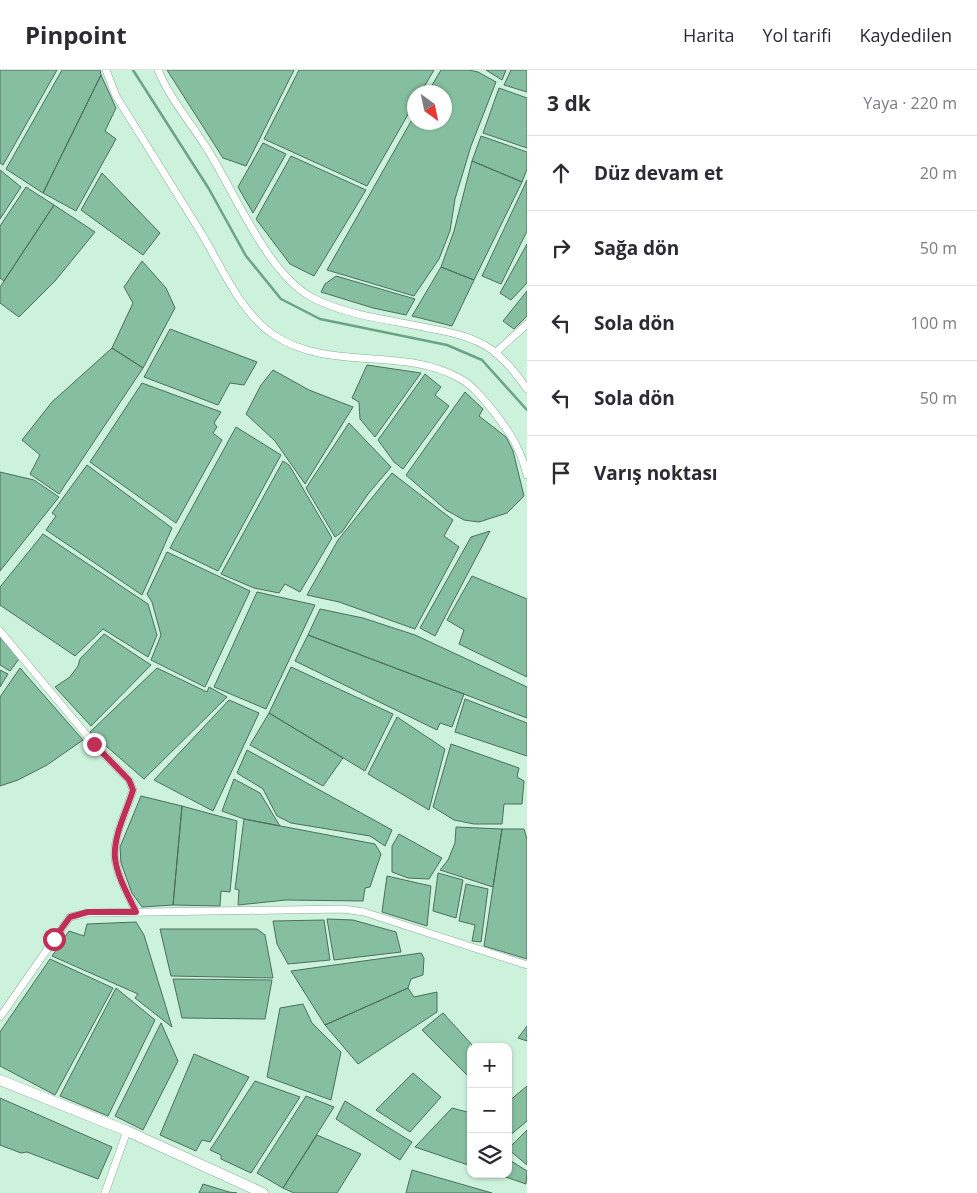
<!DOCTYPE html>
<html lang="tr">
<head>
<meta charset="utf-8">
<style>
	:root { --surface:#fff; --page:#f7f7f7; --text:#2b2b33; --muted:#7c7c81; --line:#e1e1e2 }
	body { margin:0; font-family:"Open Sans",sans-serif; background:var(--page); color:var(--text) }
	.controls { position:absolute; right:15px; bottom:15px; display:grid; overflow:hidden; border-radius:10px; box-shadow:0 1px 4px #0004 }
	.controls button { width:45px; height:45px; display:grid; place-items:center; padding:0; border:0; border-bottom:1px solid var(--line); background:var(--surface); color:var(--text); font:25px sans-serif }
	.compass { position:absolute; left:407px; top:15px; width:45px; height:45px; border-radius:50%; background:var(--surface); box-shadow:0 1px 4px #0004; rotate:147deg }
	.stop { position:absolute; width:15px; height:15px; margin:-11px; border:4px solid #bf2f56; border-radius:50%; background:#fff }
	.stop.end { background:#bf2f56; border-color:#fff; box-shadow:0 1px 5px #0008 }
	.list { margin:0; padding:0; list-style:none }
	h2 { display:flex; justify-content:space-between; align-items:center; height:65px; margin:0; padding:0 20px; font-size:21px }
	h2 small { font-size:16px; font-weight:400; color:var(--muted) }
	.list li { display:grid; grid-template-columns:32px 1fr auto; gap:15px; align-items:center; box-sizing:border-box; height:75px; padding:0 20px; border-top:1px solid var(--line) }
	.list b { display:block; font-size:19px; white-space:nowrap }
	.list em { font-size:16px; font-style:normal; color:var(--muted) }
	.icon { flex:none; width:28px; height:28px; fill:none; stroke:currentColor; stroke-width:2; stroke-linecap:round; stroke-linejoin:round }
	.map { position:relative; flex:none; width:527px; height:1123px; overflow:hidden }
	header { display:flex; align-items:center; gap:30px; box-sizing:border-box; height:70px; padding:0 25px; background:var(--surface); border-bottom:1px solid var(--line) }
	header strong { font-size:24px }
	nav { display:flex; gap:28px; margin-inline-start:auto; font-size:18px }
	main { display:flex }
	aside { flex:1; background:var(--surface) }
	.map>svg:first-child { display:block }
</style>
</head>
<body>
<header>
<strong>Pinpoint</strong>
<nav><a>Harita</a><a>Yol tarifi</a><a>Kaydedilen</a></nav>
</header>
<main>
<div class="map">
<svg width="527" height="1123" viewBox="0 0 527 1123">
	<rect width="100%" height="100%" fill="#ccf2dc"/>
	<g fill="none" stroke-linecap="round" stroke-linejoin="round">
		<path stroke="#6aa385" stroke-width="2.5" d="M133 0 209 119 246 186 281 229 320 249 447 275 482 290 527 340"/>
	</g>
	<path fill="#85bfa0" stroke="#4c6e5c" d="M0 0H57L3 95 0 93Z
		M62 0H100L101 5 43 123 6 99Z
		M167 0H294L246 96 223 88Z
		M299 0H434L421 22H414V34L367 116 264 69Z
		M441 0H469L478 2 496 12 471 76 455 129 450 161 439 189 414 226 327 200 414 46V52H444V22H428Z
		M486 0H506L502 10Z
		M511 0H527V22L504 15Z
		M101 5 116 38 105 61 116 69 76 141 43 123Z
		M499 18 527 28V78L483 63Z
		M481 66 527 82V99L522 112 472 91Z
		M263 73 286 84 253 143 238 117Z
		M291 86 366 120 314 206 290 194 256 149Z
		M472 91 522 112 474 210 441 197 454 161Z
		M0 100 21 117 0 149Z
		M102 103 160 163 143 185 81 140Z
		M527 110V161L501 214 482 206Z
		M26 117 54 135 4 211 0 208V156Z
		M54 135 95 162 55 211 19 247 0 233V217Z
		M527 174V213L511 230 500 223Z
		M142 191 166 218 175 238 143 298 112 278 133 233 124 217Z
		M441 197 474 210 452 256 412 246Z
		M336 206 415 229 406 245 373 238 321 222 325 214Z
		M527 221V246L514 259 503 251Z
		M170 259 257 292 244 315 230 313 218 335 144 307Z
		M112 278 143 298 59 424 30 404 40 385 22 370 52 332Z
		M367 295 421 303 375 367 360 349 359 332 352 328Z
		M273 300 309 320 353 337 305 414 275 371 246 344 261 315Z
		M425 304 441 317 435 325 449 336 403 399 394 392 378 370Z
		M142 313 221 342 214 353 217 357 213 363 222 370 176 453 90 392Z
		M465 322 483 339 479 346 506 367 513 381 524 426 507 443 479 452 464 450 446 440 406 405Z
		M349 353 391 397 368 424 342 462 335 467 306 418Z
		M236 357 281 385 218 501 170 478Z
		M283 391 289 395 295 405 332 468 300 522 285 514 279 523 254 518 221 504Z
		M87 395 172 458 142 525 46 460 56 446 52 443Z
		M0 402 34 410 59 427 0 501Z
		M392 403 453 450 444 466 459 477 415 559 339 532 307 525 338 470Z
		M490 461 435 566 420 558 471 467Z
		M43 464 148 534 157 565 148 587 103 559 75 586 0 535V517Z
		M167 482 250 521 205 617 151 590 161 565 152 532 147 524Z
		M472 506 527 529V607L459 574 464 560 447 550Z
		M257 522 315 535 266 639 214 617Z
		M320 539 363 548 415 565 527 617V648L308 565Z
		M104 564 151 595 91 656 55 617 70 607 78 596 80 589Z
		M308 565 464 624 452 657 440 653 437 660 295 591Z
		M0 567 19 589 10 601 0 595Z
		M291 597 393 644 365 701 269 643Z
		M20 598 83 670 47 695 18 710 0 716V627Z
		M157 598 207 622 209 617 227 627 144 709 90 662Z
		M0 600 8 604 0 617Z
		M465 629 527 653V686L455 662Z
		M229 630 259 643 213 741 154 710Z
		M269 643 343 688 323 716 250 675Z
		M397 647 445 679 429 740 368 704Z
		M451 674 519 698 517 707 524 711 522 734H504L502 754H474L454 750 433 737Z
		M247 680 392 760 385 776 370 766 291 753 277 746 263 719 237 703Z
		M234 709 260 723 280 756 244 749 222 741Z
		M141 726 182 736 173 835 142 837 132 823 121 793 120 777Z
		M182 736 237 751 230 822 221 821 220 836 173 835Z
		M244 749 375 774 381 784 370 817 365 818 363 831 286 830 238 835 239 820 235 819Z
		M456 757 502 759 493 817 440 800 448 790 455 773Z
		M502 759H524L527 769V889L484 876Z
		M399 764 442 788 429 809 408 808 392 802V776Z
		M438 803 463 810 456 848 433 841Z
		M387 806 431 816 427 856 382 842Z
		M466 814 488 819 481 872 472 871 475 855 459 851Z
		M327 849 353 850 396 862 401 882 334 890Z
		M324 850 330 890 288 894 277 874 273 851Z
		M136 852 144 865 172 957 135 928 138 924 52 886 69 861 84 866 87 854Z
		M160 859H257L265 865 273 908 171 906Z
		M421 883 424 888 423 905 411 909 408 918 325 955 291 901Z
		M50 889 113 918 55 1025 0 996V962Z
		M173 909 272 910 265 949 182 948Z
		M116 918 155 950 108 1046 60 1026Z
		M408 918 414 927 437 922V942L358 994 325 955Z
		M303 934 312 953 341 982 331 1030 267 1007 280 938Z
		M443 943 474 977H471V1002L467 1005 422 960Z
		M161 953 178 991 143 1060 115 1046Z
		M527 956V971L518 968Z
		M194 984 249 1007 210 1072 202 1070 196 1081 160 1065Z
		M413 1003 441 1027 410 1062 376 1040Z
		M255 1011 300 1027 251 1103 221 1089V1085L210 1080Z
		M527 1016V1051L508 1067V1032Z
		M306 1026 334 1037 283 1118 257 1103Z
		M0 1028 112 1077 98 1109 27 1082 21 1083 0 1075Z
		M345 1031 412 1072 400 1090 336 1049Z
		M452 1038 471 1043V1096L415 1077Z
		M527 1060V1095L508 1079Z
		M317 1065 361 1084 337 1123H294L283 1118Z
		M508 1089 527 1101 526 1114 497 1104H508Z
		M412 1100 492 1123H406Z
		M203 1114 229 1122 237 1123H199Z"/>
	<g fill="none" stroke-linecap="round" stroke-linejoin="round">
		<defs>
			<path id="street" d="M106 0 116 26C144 71 172 116 200 161 221 195 240 243 274 265 329 302 402 276 459 308 474 316 484 330 494 342 511 364 520 378 527 405
				M158 0C169 27 190 52 206 77 234 120 268 207 315 229 349 246 391 250 428 258 449 262 467 265 486 276 503 286 516 303 527 319
				M495 283 527 254
				M0 561 94 674 129 710 133 720C127 740 113 766 115 788 117 806 128 825 136 842
				M0 947 70 847 88 843 343 839 364 842 527 895
				M105 1123 127 1061"/>
			<path id="secondary" d="M0 1010 127 1061 263 1123"/>
		</defs>
		<use href="#street" stroke="#88ac97" stroke-width="8"/>
		<use href="#secondary" stroke="#88ac97" stroke-width="11"/>
		<use href="#street" stroke="#fff" stroke-width="7"/>
		<use href="#secondary" stroke="#fff" stroke-width="10"/>
	</g>
	<g fill="none" stroke-linecap="round" stroke-linejoin="round">
		<path stroke="#bf2f56" stroke-width="6" d="M54 869 70 847 88 842H136C128 825 117 806 115 788 113 766 127 740 133 720L129 710 94 674"/>
	</g>
</svg>
<div class="controls">
<button>+</button>
<button>−</button>
<button><svg class="icon" aria-label="layers" viewBox="0 0 24 24"><path d="M12 4l9 5-9 5-9-5zM3 14l9 5 9-5"/></svg></button>
</div>
<svg class="compass" viewBox="-18 -18 36 36"><path d="M0-13l5 13h-10z" fill="#e53935"/><path d="M0 13l5-13h-10z" fill="#7c7c81"/></svg>
<div class="stop" style="left:54px;top:869px"></div>
<div class="stop end" style="left:94px;top:674px"></div>
</div>
<aside>
<h2>3 dk<small>Yaya · 220 m</small></h2>
<ul class="list">
<li><svg class="icon" aria-label="ahead" viewBox="0 0 24 24"><path d="M12 20V5M6 11l6-6 6 6"/></svg><div><b>Düz devam et</b></div><em>20 m</em></li>
<li><svg class="icon" aria-label="right" viewBox="0 0 24 24"><path d="M7 20v-9h11M14 6l5 5-5 5"/></svg><div><b>Sağa dön</b></div><em>50 m</em></li>
<li><svg class="icon" aria-label="left" viewBox="0 0 24 24"><path d="M17 20v-9H6M10 6l-5 5 5 5"/></svg><div><b>Sola dön</b></div><em>100 m</em></li>
<li><svg class="icon" aria-label="left" viewBox="0 0 24 24"><path d="M17 20v-9H6M10 6l-5 5 5 5"/></svg><div><b>Sola dön</b></div><em>50 m</em></li>
<li><svg class="icon" aria-label="arrive" viewBox="0 0 24 24"><path d="M6 21V4h12l-3 4 3 4H6"/></svg><div><b>Varış noktası</b></div></li>
</ul>
</aside>
</main>
</body>
</html>
